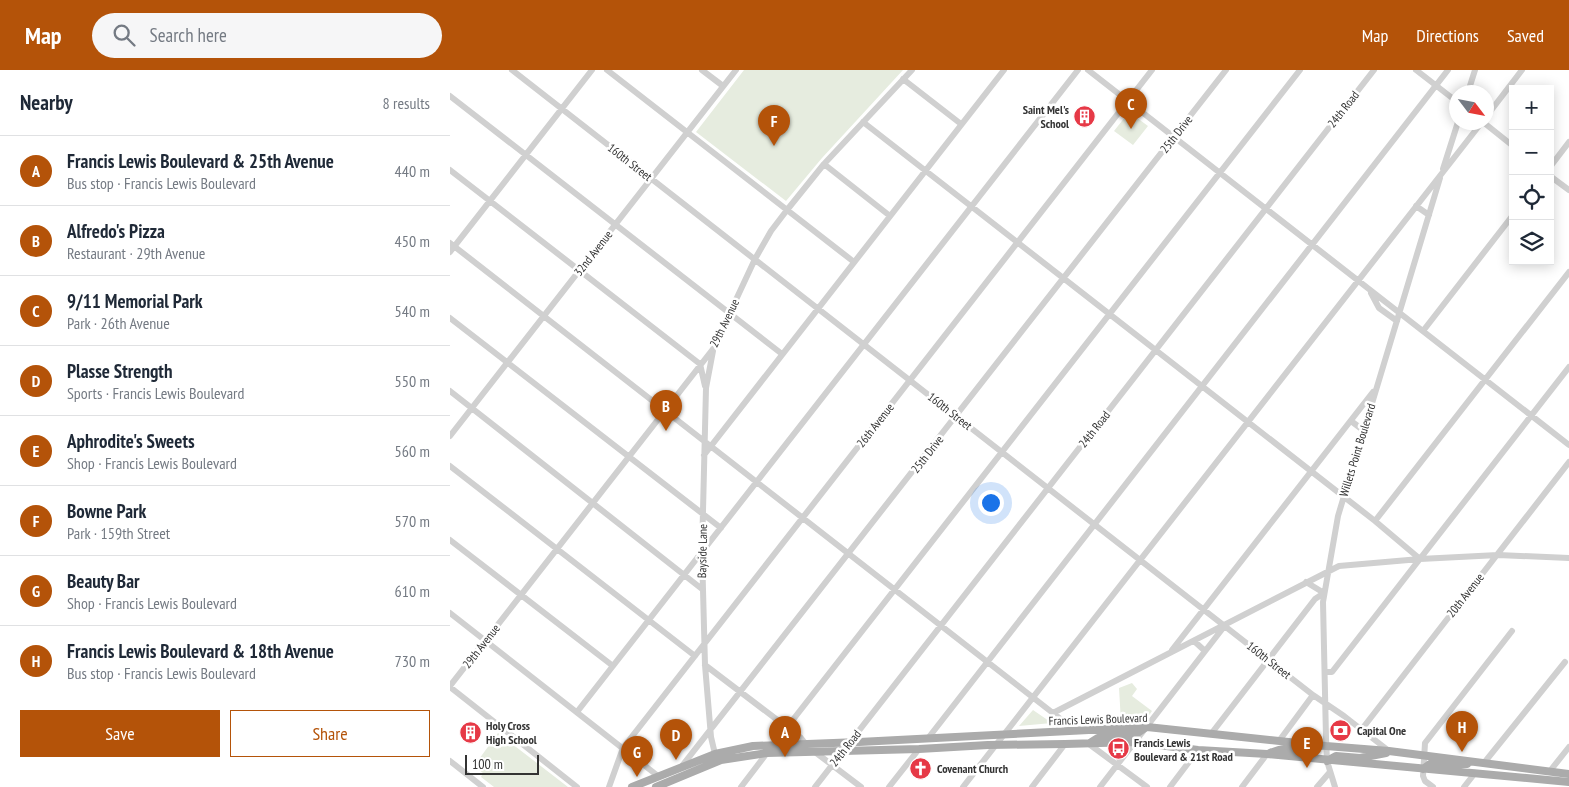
<!DOCTYPE html>
<html lang="en">
<head>
<meta charset="utf-8">
<style>
	:root { --surface:#fff; --page:#f6f6f7; --text:#1f2937; --muted:#747a83; --line:#e0e1e3; --accent:#b45309 }
	body { margin:0; font-family:"PT Sans Narrow",sans-serif; background:var(--page); color:var(--text) }
	.controls { position:absolute; right:15px; top:15px; display:grid; overflow:hidden; border-radius:0px; box-shadow:0 2px 12px #0003 }
	.controls button { width:45px; height:45px; display:grid; place-items:center; padding:0; border:0; border-bottom:1px solid var(--line); background:var(--surface); color:var(--text); font:25px sans-serif }
	.compass { position:absolute; left:999px; top:15px; width:45px; height:45px; border-radius:50%; background:var(--surface); box-shadow:0 2px 12px #0003; rotate:122deg }
	.scale { position:absolute; left:15px; bottom:12px; width:74px; box-sizing:border-box; padding-left:5px; border:2px solid #333; border-top:0; font-size:14px; line-height:18px; white-space:nowrap; color:#333; -webkit-text-stroke:4px #fff; paint-order:stroke }
	.you { position:absolute; left:540px; top:432px; width:18px; height:18px; margin:-12px; border:4px solid #fff; border-radius:50%; background:#1a73e8; box-shadow:0 0 0 8px #1a73e833 }
	.badge { display:grid; place-items:center; width:32px; height:32px; border-radius:50%; background:var(--accent); color:#fff; font-size:16px; font-weight:700 }
	.pin { position:absolute; translate:-50% -41px; filter:drop-shadow(0 1px 2px #0008) }
	.pin::after { content:''; position:absolute; top:26px; width:18px; height:15px; background:inherit; clip-path:polygon(0 0,100% 0,50% 100%) }
	.list { margin:0; padding:0; list-style:none }
	h2 { display:flex; justify-content:space-between; align-items:center; height:65px; margin:0; padding:0 20px; font-size:21px }
	h2 small { font-size:16px; font-weight:400; color:var(--muted) }
	.list li { display:grid; grid-template-columns:32px 1fr auto; gap:15px; align-items:center; box-sizing:border-box; height:70px; padding:0 20px; border-top:1px solid var(--line) }
	.list b { display:block; font-size:19px; white-space:nowrap }
	.list p { margin:0; font-size:16px; white-space:nowrap; color:var(--muted) }
	.list em { font-size:16px; font-style:normal; color:var(--muted) }
	.actions { display:flex; gap:10px; padding:15px 20px }
	.actions a { flex:1; padding:11px 0; border:1px solid var(--accent); border-radius:0px; text-align:center; font-size:18px; color:var(--accent) }
	.actions .main { background:var(--accent); color:#fff }
	.icon { flex:none; width:28px; height:28px; fill:none; stroke:currentColor; stroke-width:2; stroke-linecap:round; stroke-linejoin:round }
	.map { position:relative; flex:none; width:1119px; height:717px; overflow:hidden }
	header { display:flex; align-items:center; gap:30px; box-sizing:border-box; height:70px; padding:0 25px; background:var(--accent); color:#fff }
	header strong { font-size:24px }
	nav { display:flex; gap:28px; margin-inline-start:auto; font-size:18px }
	.search { width:350px; height:45px; background:var(--page); display:flex; align-items:center; gap:12px; box-sizing:border-box; padding:0 18px; border-radius:28px; color:var(--muted); font-size:19px }
	main { display:flex }
	aside { flex:1; background:var(--surface) }
	.map>svg:first-child { display:block }
</style>
</head>
<body>
<header>
<strong>Map</strong>
<div class="search"><svg class="icon" aria-label="search" viewBox="0 0 24 24"><circle cx="10" cy="10" r="6"/><path d="M15 15l6 6"/></svg>Search here</div>
<nav><a>Map</a><a>Directions</a><a>Saved</a></nav>
</header>
<main>
<aside>
<h2>Nearby<small>8 results</small></h2>
<ul class="list">
<li><span class="badge">A</span><div><b>Francis Lewis Boulevard &amp; 25th Avenue</b><p>Bus stop · Francis Lewis Boulevard</p></div><em>440 m</em></li>
<li><span class="badge">B</span><div><b>Alfredo's Pizza</b><p>Restaurant · 29th Avenue</p></div><em>450 m</em></li>
<li><span class="badge">C</span><div><b>9/11 Memorial Park</b><p>Park · 26th Avenue</p></div><em>540 m</em></li>
<li><span class="badge">D</span><div><b>Plasse Strength</b><p>Sports · Francis Lewis Boulevard</p></div><em>550 m</em></li>
<li><span class="badge">E</span><div><b>Aphrodite's Sweets</b><p>Shop · Francis Lewis Boulevard</p></div><em>560 m</em></li>
<li><span class="badge">F</span><div><b>Bowne Park</b><p>Park · 159th Street</p></div><em>570 m</em></li>
<li><span class="badge">G</span><div><b>Beauty Bar</b><p>Shop · Francis Lewis Boulevard</p></div><em>610 m</em></li>
<li><span class="badge">H</span><div><b>Francis Lewis Boulevard &amp; 18th Avenue</b><p>Bus stop · Francis Lewis Boulevard</p></div><em>730 m</em></li>
</ul>
<div class="actions"><a class="main">Save</a><a>Share</a></div>
</aside>
<div class="map">
<svg width="1119" height="717" viewBox="0 0 1119 717">
	<rect width="100%" height="100%" fill="#fff"/>
	<path fill="#e6ecdf" d="M294 0H453L372 88 336 131 246 62Z
		M679 42 698 56 683 75 664 61Z
		M682 613 687 619 682 626 702 641 695 651 671 652 669 618Z
		M583 640 602 653 569 656Z
		M48 663 118 717H44L31 707 33 703 24 696Z"/>
	<g fill="none" stroke-linecap="round" stroke-linejoin="round">
		<path stroke="#d0d0d0" stroke-width="6" d="M62 0 863 625 894 646 939 681
			M157 0 404 192
			M252 0 273 16
			M638 0 1119 375
			M966 0 1006 31
			M453 9 511 54
			M1018 22 1025 0
			M0 26 332 284
			M1036 47 1072 0
			M413 52 925 451 970 489
			M1033 52 1063 76
			M374 94 440 146
			M1100 97 1119 72
			M993 99 1008 52
			M0 100 250 294 255 316
			M1100 106 1119 120
			M966 136 979 145
			M0 173 626 661
			M0 182 142 0
			M921 223 929 238 947 251
			M0 248 271 458
			M973 261 1063 145
			M263 281 256 318 252 482 255 595 261 667 265 684
			M0 321 252 519
			M901 351 913 360
			M0 366 286 0
			M254 385 554 0
			M0 396 245 586
			M925 451 1119 202
			M0 470 163 596
			M0 543 208 706
			M744 571 755 581
			M722 580 923 322
			M255 595 351 668 355 673
			M875 602H882L1119 297
			M0 616 263 279 305 189 321 161 337 140 374 94 462 0
			M0 617 127 717
			M127 642 628 0
			M603 643 889 496 970 489 1048 485 1119 488
			M912 659 1119 392
			M761 664 865 529 874 523 856 512
			M479 667 998 0
			M829 671 863 625
			M324 674 850 0
			M639 674 697 717
			M365 682 411 717
			M0 691 33 717
			M1034 693 1115 592
			M232 696 776 0
			M1100 701 1119 677
			M159 717 173 678 702 0
			M291 717 317 683
			M365 717 924 0
			M439 717 469 679
			M513 717 1032 52
			M582 717 615 674
			M650 717 773 558
			M720 717 748 680
			M792 717 817 684
			M867 717 880 702
			M885 717 877 691 876 668 873 532 888 446 990 108
			M983 717 975 711 973 706 975 673 1062 561
			M1014 717 1025 703"/>
		<path stroke="#ababab" stroke-width="8" d="M640 673 648 668 686 664 695 658
			M818 684C833 676 849 679 865 680
			M877 691 886 686 910 688 936 683
			M973 699 980 694 1000 696 1017 694
			M182 717 265 684 303 676 409 672 697 657 876 676 939 681 1119 704
			M206 717 271 690 317 683 469 679 538 675 615 674 685 672 748 680 817 684 1119 712"/>
	</g>
	<defs>
		<symbol id="building-disc" viewBox="-11 -11 22 22"><circle r="9.5" fill="#e63946" stroke="#fff"/><path d="M-4-6H4V6H1V3H-1V6H-4ZM-2.5-4.3h1.7v1.8h-1.7ZM.8-4.3h1.7v1.8H.8ZM-2.5-1h1.7V.8h-1.7ZM.8-1h1.7V.8H.8Z" fill="#fff"/></symbol>
		<symbol id="bank-disc" viewBox="-11 -11 22 22"><circle r="9.5" fill="#e63946" stroke="#fff"/><path d="M-6-4H6V4H-6ZM0-2.3a2.3 2.3 0 1 0 0 4.6a2.3 2.3 0 1 0 0-4.6Z" fill="#fff"/></symbol>
		<symbol id="bus-disc" viewBox="-11 -11 22 22"><circle r="9.5" fill="#e63946" stroke="#fff"/><path d="M-5-6H5V4H4V6H2V4H-2V6H-4V4H-5ZM-3.5-4V0h7V-4ZM-3.5 1.2v1.5H-2V1.2ZM2 1.2v1.5H3.5V1.2Z" fill="#fff"/></symbol>
		<symbol id="church-disc" viewBox="-11 -11 22 22"><circle r="9.5" fill="#e63946" stroke="#fff"/><path d="M-1.2-6h2.4v3.5h3.3v2.4h-3.3V6h-2.4V-.1h-3.3v-2.4h3.3Z" fill="#fff"/></symbol>
	</defs>
	<g fill-rule="evenodd">
		<use href="#building-disc" x="622" y="34" width="25" height="25"/>
		<use href="#bank-disc" x="878" y="648" width="25" height="25"/>
		<use href="#building-disc" x="8" y="650" width="25" height="25"/>
		<use href="#bus-disc" x="656" y="666" width="25" height="25"/>
		<use href="#church-disc" x="458" y="686" width="25" height="25"/>
	</g>
	<g text-anchor="middle" dominant-baseline="central" stroke-width="5" stroke-linejoin="round" paint-order="stroke">
		<g font-size="12" font-weight="bold" fill="#333" stroke="#fff" text-anchor="start">
			<text x="619" y="39" text-anchor="end">Saint Mel's<tspan x="619" dy="14">School</tspan></text>
			<text x="36" y="655">Holy Cross<tspan x="36" dy="14">High School</tspan></text>
			<text x="907" y="660">Capital One</text>
			<text x="684" y="672">Francis Lewis<tspan x="684" dy="14">Boulevard &amp; 21st Road</tspan></text>
			<text x="487" y="698">Covenant Church</text>
		</g>
		<g font-size="12" fill="#333" stroke="#fff">
			<text transform="translate(893 39) rotate(-52)">24th Road</text>
			<text transform="translate(726 64) rotate(-52)">25th Drive</text>
			<text transform="translate(180 92) rotate(38)">160th Street</text>
			<text transform="translate(143 183) rotate(-52)">32nd Avenue</text>
			<text transform="translate(274 253) rotate(-64)">29th Avenue</text>
			<text transform="translate(500 341) rotate(38)">160th Street</text>
			<text transform="translate(425 355) rotate(-52)">26th Avenue</text>
			<text transform="translate(644 359) rotate(-52)">24th Road</text>
			<text transform="translate(907 380) rotate(-73)">Willets Point Boulevard</text>
			<text transform="translate(477 384) rotate(-52)">25th Drive</text>
			<text transform="translate(252 481) rotate(-89)">Bayside Lane</text>
			<text transform="translate(1015 525) rotate(-52)">20th Avenue</text>
			<text transform="translate(31 576) rotate(-52)">29th Avenue</text>
			<text transform="translate(819 590) rotate(38)">160th Street</text>
			<text transform="translate(648 649) rotate(-2)">Francis Lewis Boulevard</text>
			<text transform="translate(395 678) rotate(-52)">24th Road</text>
		</g>
	</g>
</svg>
<div class="controls">
<button>+</button>
<button>−</button>
<button><svg class="icon" aria-label="locate" viewBox="0 0 24 24"><circle cx="12" cy="12" r="6"/><path d="M12 2v4M12 18v4M2 12h4M18 12h4"/></svg></button>
<button><svg class="icon" aria-label="layers" viewBox="0 0 24 24"><path d="M12 4l9 5-9 5-9-5zM3 14l9 5 9-5"/></svg></button>
</div>
<svg class="compass" viewBox="-18 -18 36 36"><path d="M0-13l5 13h-10z" fill="#e53935"/><path d="M0 13l5-13h-10z" fill="#747a83"/></svg>
<div class="scale">100 m</div>
<div class="you"></div>
<div class="pin badge" style="left:335px;top:687px">A</div>
<div class="pin badge" style="left:216px;top:361px">B</div>
<div class="pin badge" style="left:681px;top:59px">C</div>
<div class="pin badge" style="left:226px;top:690px">D</div>
<div class="pin badge" style="left:857px;top:698px">E</div>
<div class="pin badge" style="left:324px;top:76px">F</div>
<div class="pin badge" style="left:187px;top:707px">G</div>
<div class="pin badge" style="left:1012px;top:682px">H</div>
</div>
</main>
</body>
</html>
